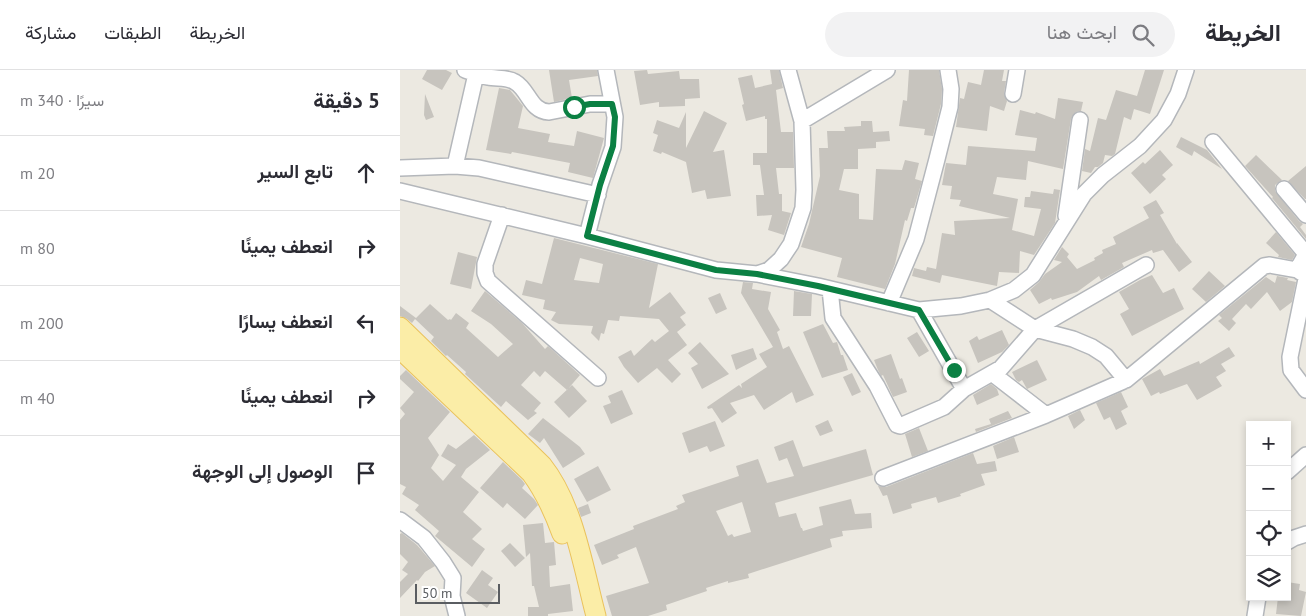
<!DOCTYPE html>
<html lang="ar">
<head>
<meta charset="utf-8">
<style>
	:root { --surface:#fff; --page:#f2f2f3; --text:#2b2b33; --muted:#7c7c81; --line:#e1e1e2 }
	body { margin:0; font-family:"PT Sans",Vazirmatn,sans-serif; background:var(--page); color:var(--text); direction:rtl }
	.controls { position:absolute; right:15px; bottom:15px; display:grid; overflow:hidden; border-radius:0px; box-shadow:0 2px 8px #0003 }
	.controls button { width:45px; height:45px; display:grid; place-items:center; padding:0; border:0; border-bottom:1px solid var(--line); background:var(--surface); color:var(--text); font:25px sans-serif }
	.scale { position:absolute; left:15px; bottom:12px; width:85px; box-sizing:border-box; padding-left:5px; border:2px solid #5a5d61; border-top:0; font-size:14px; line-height:18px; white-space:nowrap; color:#5a5d61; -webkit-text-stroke:4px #fff; paint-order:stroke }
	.stop { position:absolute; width:15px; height:15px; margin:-11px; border:4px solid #0b8043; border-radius:50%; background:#fff }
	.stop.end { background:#0b8043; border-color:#fff; box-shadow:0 1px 5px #0008 }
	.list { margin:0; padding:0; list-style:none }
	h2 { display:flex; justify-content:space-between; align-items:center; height:65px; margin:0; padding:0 20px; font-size:21px }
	h2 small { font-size:16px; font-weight:400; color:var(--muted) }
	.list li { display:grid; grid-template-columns:32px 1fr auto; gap:15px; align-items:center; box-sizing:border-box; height:75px; padding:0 20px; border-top:1px solid var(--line) }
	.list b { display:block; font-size:19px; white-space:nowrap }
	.list em { font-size:16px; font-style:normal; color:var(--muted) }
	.icon { flex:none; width:28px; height:28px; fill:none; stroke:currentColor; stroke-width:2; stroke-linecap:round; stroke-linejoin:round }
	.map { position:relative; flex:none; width:906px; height:546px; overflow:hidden; direction:ltr }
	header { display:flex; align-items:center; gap:30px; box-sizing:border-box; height:70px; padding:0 25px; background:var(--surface); border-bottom:1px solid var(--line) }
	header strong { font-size:24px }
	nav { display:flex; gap:28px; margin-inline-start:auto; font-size:18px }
	.search { width:350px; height:45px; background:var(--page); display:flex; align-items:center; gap:12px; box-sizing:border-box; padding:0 18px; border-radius:28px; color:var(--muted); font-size:19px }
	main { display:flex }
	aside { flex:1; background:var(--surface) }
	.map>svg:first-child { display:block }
</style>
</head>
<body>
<header>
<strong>الخريطة</strong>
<div class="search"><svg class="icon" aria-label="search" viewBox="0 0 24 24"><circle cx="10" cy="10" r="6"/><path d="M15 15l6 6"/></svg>ابحث هنا</div>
<nav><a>الخريطة</a><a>الطبقات</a><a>مشاركة</a></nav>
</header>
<main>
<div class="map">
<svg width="906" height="546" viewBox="0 0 906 546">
	<rect width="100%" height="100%" fill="#ece9e1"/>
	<path fill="#c7c4be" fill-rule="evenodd" d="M27 0H46L52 3 42 20 22 9Z
		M149 0H197L198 6 169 10 172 28 154 32Z
		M247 0 248 4 279 1 280 9H299L300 28 285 29V36L259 37V32L240 35 234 1Z
		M370 0H379L383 18 376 20 381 62H393L394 98H376L379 124H382V141L391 143 384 165 368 160 372 145 357 146 356 125H364L360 95H353V83H367V49H365V46L346 51 342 35 344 34 338 8 352 5 355 18 372 14Z
		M509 0H539L542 19 541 34 533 66 524 65 525 59 499 56 503 30 507 31Z
		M584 0H604L602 11H606L604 23 607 31 604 41 590 36 587 61 556 57 560 28 564 29 568 12 581 15Z
		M745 0H764L750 44 734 39 731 50 724 47 715 84 712 86 705 85 703 93 698 97H695L691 103 682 101 685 79 690 81 698 48 706 50 716 20 737 26Z
		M99 18 110 20 123 36 118 58 150 64 148 72 174 76 177 61 204 68 193 108 168 102 170 93 112 82 111 84 86 80Z
		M25 24 34 47 26 50 24 45Z
		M658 28 683 32 681 41 676 42 671 49 663 99 628 91 626 110 597 107 593 124 618 129 612 160 634 166 641 139 624 137 625 127H630L631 121 653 124 654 119 660 120 655 153 634 185 620 181 619 203 599 202 597 216 542 205 540 213 512 206 514 198 526 201 527 197 536 199 542 163 555 165 554 151 610 148 559 136 561 130 550 129 552 116 542 115 546 93 566 95 568 76 635 81 637 68 615 65 620 40 635 44 636 42 655 49Z
		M304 41 327 53 313 82 324 80 331 126 307 129 305 120 292 123 286 92 262 82 261 84 253 81 258 65 253 63 257 50 279 58 286 42V78Z
		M461 51H472L473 62 489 61 490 71 476 72V78L458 79V99H444L439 120 459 124V149L473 150 476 99 502 100 505 90 519 93 515 109 522 111 514 138H511L507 151 505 150 495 194 485 219 437 207 442 188 401 177 409 154 420 106 419 78H428L427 61H445L444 57 461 56Z
		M781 67 807 80 822 99 794 81 792 86 776 77Z
		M760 80 773 95 762 105 766 109 750 124 731 103 743 92 745 94Z
		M856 85 882 110 875 115V121L899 151 903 154 900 157 906 165V169L872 128 873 127 845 96Z
		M906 96V129H905L888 111Z
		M756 130 764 143 760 145 777 174V173L792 192 779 202 763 180 753 183 752 180 722 193 724 197 701 210 699 206 677 222 652 230 651 228 639 234 630 220 639 212 645 204 662 192 654 190 662 177 669 184 667 187 677 199 695 190 694 188 703 183 702 180 716 174 713 167 749 148 743 137Z
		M876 162 895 185 892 190 878 187 879 185 866 173Z
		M154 168 258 194 249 238 270 222 286 243 280 247 286 255 277 262 287 275 268 290 281 304 272 313 257 298 238 313 224 297 218 287 231 280 234 286 252 269 255 272 269 261 259 249 220 246 219 251 208 250 204 264 201 263 199 271 191 263 193 256 159 254 151 250 156 242 143 239 145 230 122 225 126 210 142 214ZM180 188 203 194 199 213 174 210Z
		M58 182 77 187 71 219 50 214Z
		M809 201 825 216 806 232 792 219Z
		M752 205 763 223 774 218 784 239 732 266 720 244 729 239 719 222 740 210Z
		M877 206 888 208 887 210 896 212 892 232 880 241 867 222 851 239 846 234 832 249 836 253 829 261 818 251 822 248 819 245 866 207 875 213Z
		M343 212 353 213 352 219 371 222 368 239 380 260 377 262 383 279 389 276 414 325 396 333 392 322 364 340 354 325 330 333 337 343 322 353 312 338 308 339 307 337 339 315 342 318 341 314 367 297 359 284 373 277 341 223Z
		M85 221 122 253 145 279 148 276 180 305 167 320 145 301 140 307 134 301 121 315 141 333 134 341 137 343 128 350 106 331 101 337 65 304 66 302 47 285 46 286 31 271 34 267 15 249 12 253 7 249 0 246V236L16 248 30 234 48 250 50 249 51 250 56 243 69 253 66 258 98 287 113 274 91 254 71 241Z
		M394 221 412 224 411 246H393Z
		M320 223 327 239 316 244 308 228Z
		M423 254 433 273 437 272 441 285H443L448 300 422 308 403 262Z
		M602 260 609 275 602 282 578 293 569 271 577 266 579 270Z
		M517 262 529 281 519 287 507 268Z
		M300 272 329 304 302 319 291 298 298 294 288 283Z
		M829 277 835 286 821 294 826 301 816 307 822 316 797 330 787 314 760 324 759 322 751 326 742 309 760 299 764 306 799 291 800 294Z
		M353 278 357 289 336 300 331 285Z
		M491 284 500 309 502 308 507 322 493 327 483 305 481 306 478 300 474 290Z
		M637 290 647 310 627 319 622 310 619 312 616 310 612 302Z
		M6 300 50 342 28 368 39 385 31 398 43 411 56 395 41 386 48 374 56 379 74 365 90 380 66 399 61 407 79 422 63 442 82 459 72 469 85 479 72 497 35 466 39 461 15 440 19 435 2 424 6 417 0 414V350L5 344 0 338 14 322 0 309V306Z
		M452 303 461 322 452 326 443 307Z
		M591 314 597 319 599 325 577 335 573 325Z
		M172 315 187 331 169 348 154 332Z
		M222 320 233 344 211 354 203 336 211 333 208 326Z
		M721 322 728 337 721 341 727 354 716 360 710 347 704 350 696 333Z
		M680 340 685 350 674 359 668 346Z
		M608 341 612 348 576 362 575 359 591 354 589 349Z
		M143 348 180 377 185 384 163 398 144 368 140 373 128 364Z
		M428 350 433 361 420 366 415 356Z
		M315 351 325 376 310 382 307 376 289 383 282 363Z
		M519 358 528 381 512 387 505 364Z
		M614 367 619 382 597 389 593 376Z
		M393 370 403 397 466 379 473 405 375 433 379 447 396 443 401 458H402L403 461 423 455 419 437 451 429 455 444 471 443 472 458 442 461 443 466 430 469 432 477 348 504 349 508 328 513V511L306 518 307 521 266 535 267 540 248 546H212L206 526 249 513 236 477 217 485 219 488 202 495 194 475 234 459 233 456 278 439 276 436 285 432 282 425 339 406 336 396 358 389 367 413 394 406 387 388 379 391 374 377ZM342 432 351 462 334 467 332 464 328 466 316 441Z
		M573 383 577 394 595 391 597 401 581 404 585 415 560 424 561 426 538 433 536 427 511 434 512 438 493 444 487 425 483 426 478 416 486 417Z
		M103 392 122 410 125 414 122 418 134 429 138 435 125 449 107 433 103 438 80 418Z
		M198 396 211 420 187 432 174 409Z
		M188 434 191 443 181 447 178 438Z
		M143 453 145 473 154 472 156 495 149 496 150 517 170 514 173 541 148 544V546H128V537H139L134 516H132L130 483 126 487 123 455Z
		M2 463 17 475 35 496 25 502 18 511 17 510 0 528V512L8 504 2 500 8 492 0 484V464Z
		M110 473 125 488 115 497 101 481Z
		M82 500 93 508 88 515 98 522 87 538 66 523Z
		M887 512 900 514 899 520 906 522 901 546 876 544 878 527H887Z"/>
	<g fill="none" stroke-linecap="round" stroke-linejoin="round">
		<defs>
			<path id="minor" d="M65 0C72 2 80 6 88 7 97 9 107 7 115 12 129 20 130 41 149 42L190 34H212
				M76 4 55 96 79 98 198 125
				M613 24 617 0
				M402 51 487 0
				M813 72 906 184
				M0 98 55 96
				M884 119 906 145
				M0 121 187 166 316 200 357 204 369 200 381 189 391 174 403 138 404 120 402 51 388 0
				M102 145 85 194V203L88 211 198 308
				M666 146 680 50
				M187 166 200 115 213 77 215 47 206 0
				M897 200 905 205 906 209 890 287 891 300 906 320
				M357 204 418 216 519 240 561 236 590 230 614 220 633 205 684 124 703 105 740 76 764 50 778 24 786 0
				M430 219 433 248 477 316 497 355 500 356 544 337 564 319
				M590 230 635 259 673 269 692 277 706 286 726 310
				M489 233 516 169 537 89 550 37 551 19 548 0
				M519 240 564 319 601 298 635 259 746 195
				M593 304 646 345
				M887 402 906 385
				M483 408 646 345 726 310 864 196 870 195 897 200 906 184
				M0 450 24 468 43 492 53 508 52 526 57 546
				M887 472 894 468 906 464
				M855 546 858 527"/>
			<path id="major" d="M0 257 142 395C174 435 183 497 196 546
				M0 279 131 403C145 422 154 442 162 464"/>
		</defs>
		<use href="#minor" stroke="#b4b7bb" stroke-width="18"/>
		<use href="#major" stroke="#eac25c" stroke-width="21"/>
		<use href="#minor" stroke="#fff" stroke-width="15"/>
		<use href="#major" stroke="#fbeda7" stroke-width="19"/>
	</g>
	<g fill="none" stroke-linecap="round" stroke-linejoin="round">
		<path stroke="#0b8043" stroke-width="6" d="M174 37 190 34H212L215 47 213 76 200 115 187 166 316 200 357 204 418 216 519 240 554 300"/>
	</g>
</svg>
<div class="controls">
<button>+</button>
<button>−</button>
<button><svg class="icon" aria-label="locate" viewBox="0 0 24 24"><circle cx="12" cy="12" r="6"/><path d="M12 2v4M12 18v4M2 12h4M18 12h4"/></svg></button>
<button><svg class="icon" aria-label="layers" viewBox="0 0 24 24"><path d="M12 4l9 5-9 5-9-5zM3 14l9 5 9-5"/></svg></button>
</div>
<div class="scale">50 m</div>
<div class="stop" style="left:174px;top:37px"></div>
<div class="stop end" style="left:554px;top:300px"></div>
</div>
<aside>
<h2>5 دقيقة<small>سيرًا · 340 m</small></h2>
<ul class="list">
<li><svg class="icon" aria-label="ahead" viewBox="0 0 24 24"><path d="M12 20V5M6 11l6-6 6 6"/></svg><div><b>تابع السير</b></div><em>20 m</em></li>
<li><svg class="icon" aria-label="right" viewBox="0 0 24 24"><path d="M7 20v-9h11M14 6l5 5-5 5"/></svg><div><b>انعطف يمينًا</b></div><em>80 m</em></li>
<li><svg class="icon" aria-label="left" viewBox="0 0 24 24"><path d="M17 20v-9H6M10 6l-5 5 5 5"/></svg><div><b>انعطف يسارًا</b></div><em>200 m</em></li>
<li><svg class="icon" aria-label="right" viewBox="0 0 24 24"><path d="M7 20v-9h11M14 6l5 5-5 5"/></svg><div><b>انعطف يمينًا</b></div><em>40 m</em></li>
<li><svg class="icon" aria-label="arrive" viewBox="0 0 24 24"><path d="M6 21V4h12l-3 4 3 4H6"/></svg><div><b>الوصول إلى الوجهة</b></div></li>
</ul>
</aside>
</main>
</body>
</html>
